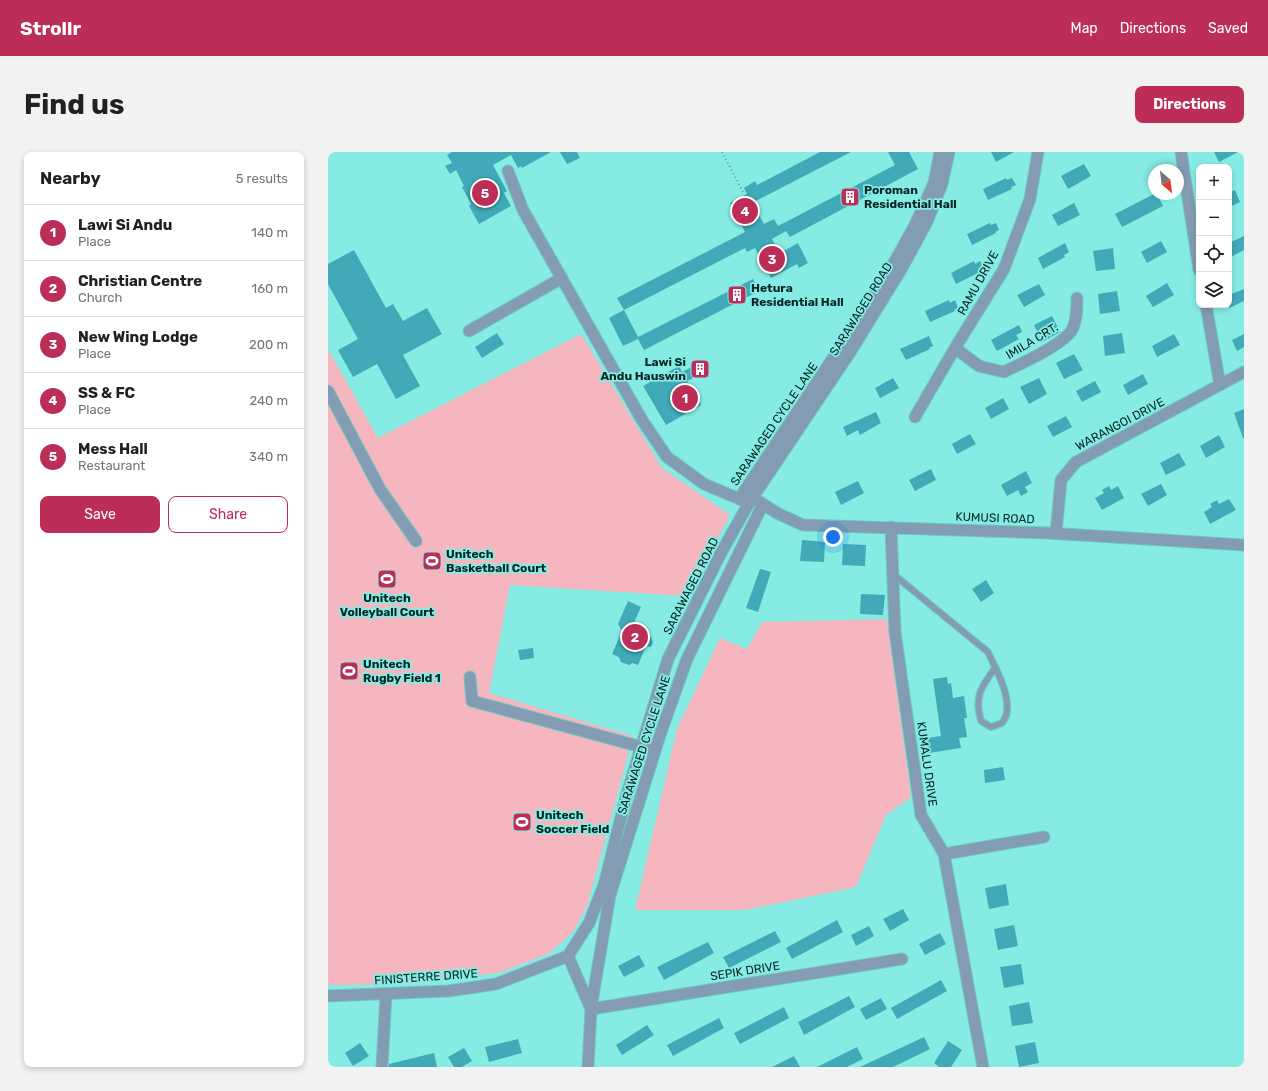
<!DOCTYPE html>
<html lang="en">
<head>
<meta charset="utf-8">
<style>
	:root { --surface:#fff; --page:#f2f2f2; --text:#202124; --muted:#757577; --line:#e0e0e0; --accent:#bc2d58 }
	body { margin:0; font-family:Rubik,sans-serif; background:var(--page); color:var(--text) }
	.controls { position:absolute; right:12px; top:12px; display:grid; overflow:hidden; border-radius:8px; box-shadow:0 2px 6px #0003 }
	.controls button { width:36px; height:36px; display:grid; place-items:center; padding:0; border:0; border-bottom:1px solid var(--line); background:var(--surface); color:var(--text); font:20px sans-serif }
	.compass { position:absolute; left:820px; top:12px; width:36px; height:36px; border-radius:50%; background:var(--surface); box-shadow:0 2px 6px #0003; rotate:152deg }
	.you { position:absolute; left:505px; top:385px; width:14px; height:14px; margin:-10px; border:3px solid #fff; border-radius:50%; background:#1a73e8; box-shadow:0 0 0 6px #1a73e833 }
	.badge { display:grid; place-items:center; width:26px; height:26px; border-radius:50%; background:var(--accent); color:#fff; font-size:13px; font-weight:700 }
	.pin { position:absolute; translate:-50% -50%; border:2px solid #fff; box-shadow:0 1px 4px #0006 }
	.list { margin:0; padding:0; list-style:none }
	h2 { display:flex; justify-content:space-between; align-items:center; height:52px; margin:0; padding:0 16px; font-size:17px }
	h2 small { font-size:13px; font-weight:400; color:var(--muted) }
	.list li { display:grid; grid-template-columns:26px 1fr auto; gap:12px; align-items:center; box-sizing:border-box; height:56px; padding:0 16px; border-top:1px solid var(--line) }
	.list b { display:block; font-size:15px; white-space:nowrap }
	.list p { margin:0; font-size:13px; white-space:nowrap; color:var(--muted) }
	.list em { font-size:13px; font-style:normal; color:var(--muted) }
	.actions { display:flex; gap:8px; padding:12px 16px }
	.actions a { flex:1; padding:9px 0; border:1px solid var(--accent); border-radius:8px; text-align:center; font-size:14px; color:var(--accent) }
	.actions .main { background:var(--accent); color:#fff }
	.icon { flex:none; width:22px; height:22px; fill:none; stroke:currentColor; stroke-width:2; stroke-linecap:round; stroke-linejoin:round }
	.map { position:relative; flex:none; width:916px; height:915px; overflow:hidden; border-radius:8px }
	header { display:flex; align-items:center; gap:24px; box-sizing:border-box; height:56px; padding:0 20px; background:var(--accent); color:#fff }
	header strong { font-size:19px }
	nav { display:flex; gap:22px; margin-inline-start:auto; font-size:14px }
	.intro { display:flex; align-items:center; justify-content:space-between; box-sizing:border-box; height:96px; padding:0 24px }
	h1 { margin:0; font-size:28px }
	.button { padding:10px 18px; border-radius:8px; background:var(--accent); color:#fff; font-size:14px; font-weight:700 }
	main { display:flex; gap:24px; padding:0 24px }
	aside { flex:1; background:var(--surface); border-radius:8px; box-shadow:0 2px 6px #0003 }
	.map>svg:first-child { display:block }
</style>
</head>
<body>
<header>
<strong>Strollr</strong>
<nav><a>Map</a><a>Directions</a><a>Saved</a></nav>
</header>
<div class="intro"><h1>Find us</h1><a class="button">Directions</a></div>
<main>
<aside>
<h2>Nearby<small>5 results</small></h2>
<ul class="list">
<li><span class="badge">1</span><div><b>Lawi Si Andu</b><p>Place</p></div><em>140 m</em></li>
<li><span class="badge">2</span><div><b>Christian Centre</b><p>Church</p></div><em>160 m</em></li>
<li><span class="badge">3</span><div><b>New Wing Lodge</b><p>Place</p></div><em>200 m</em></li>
<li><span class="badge">4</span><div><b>SS &amp; FC</b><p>Place</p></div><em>240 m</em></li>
<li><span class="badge">5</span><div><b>Mess Hall</b><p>Restaurant</p></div><em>340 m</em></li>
</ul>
<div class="actions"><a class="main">Save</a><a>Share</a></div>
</aside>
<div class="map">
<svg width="916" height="915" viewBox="0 0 916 915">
	<rect width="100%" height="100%" fill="#86ece3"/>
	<path fill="#f6b6c0" d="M253 182 334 316 402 363 359 444 182 433 161 541 305 584 259 755 245 780 222 801 174 820 86 832 0 833V197L50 286Z
		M559 467 583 645 558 663 528 735 417 758H307L349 577 392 486 419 497 434 470Z"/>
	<path fill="#40aab8" d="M124 0H223L194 16 193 14 190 16 183 3 165 13 179 39 176 41 183 54 151 72 141 54 143 52 134 35 136 34 128 18 122 22 117 14 124 11 119 3Z
		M232 0H249L252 6 239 12Z
		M492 0H523L424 51 436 72 446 67 450 74 567 13 560 0H581L590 17 462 85 458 79 444 87 452 101 470 91 480 111 471 116 469 112 443 126 427 96 419 100 417 96 296 158 310 185 425 127 431 139 316 198 310 187 295 194 281 166 296 158 289 146 417 80 402 51 419 42 416 36 427 29 429 33Z
		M663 0H686L668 10Z
		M886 0H910L891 10Z
		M756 12 763 24 740 37 733 24Z
		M678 26 679 28 684 26 688 33 683 35 684 37 660 48 655 37Z
		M907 38 912 50 901 55V41Z
		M826 42H829L835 54 794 75 787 62Z
		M746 51 752 63 730 74 724 63Z
		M662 71 663 73 668 71 671 78 667 80 668 81 644 93 639 82Z
		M916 84V98L901 106V91Z
		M833 89 839 100 819 111 813 100Z
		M737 91 741 100 736 103 737 105 715 117 710 106Z
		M785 96 787 117 768 119 765 99Z
		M26 98 58 156 65 152 75 169 99 156 114 182 75 203 92 234 68 247 49 212 25 225 10 198 30 187 0 132V112Z
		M646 109 647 112 652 109 656 117 651 119 652 120 628 132 623 121Z
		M839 131 846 143 825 155 818 144Z
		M711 132 717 143 696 155 689 143Z
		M916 137V149L901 156V143Z
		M789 139 792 159 772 162 770 142Z
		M621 148 622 151 627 148 630 156 626 158 627 159 602 170 597 159Z
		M724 164 732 180 714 190 706 173Z
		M691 173 694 180 688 183 691 187 669 199 663 188Z
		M169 181 176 192 154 206 147 195Z
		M794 181 797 201 777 204 775 184Z
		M846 182 852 193 829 205 824 194Z
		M916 182V195L909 199 904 188Z
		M601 184 605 194 601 196 602 197 578 208 572 197Z
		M746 202 755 218 736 227 728 211Z
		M376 209 381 218 359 229 373 253 338 273 315 234 351 214 354 220Z
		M815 222 820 232 800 243 795 233Z
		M565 226 571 236 552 246 547 236Z
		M711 226 719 242 701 252 692 235Z
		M767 229 773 240 754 250 748 239Z
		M675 246 681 257 663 267 657 256Z
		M916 257V286H915L906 261Z
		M548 260 553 271 532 283 530 278 519 284 515 275Z
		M738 264 744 275 725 285 719 274Z
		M642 282 648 292 629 302 624 292Z
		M891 283 897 295 878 306 872 294Z
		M851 301 858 313 838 323 832 311Z
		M603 317 608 328 587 339 581 328Z
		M698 319 704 331 697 335 700 340 693 344 690 338 679 344 673 333Z
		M530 329 536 341 513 353 507 340Z
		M833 332 839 343 820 354 813 342Z
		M781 334 783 338 790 334 796 346 774 358 767 346 776 341 774 338Z
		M901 347 908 358 882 372 876 360 884 355 882 352 889 348 891 352Z
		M474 388 497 390 496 410 472 409Z
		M515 392 538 393 537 414 514 413Z
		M432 417 443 420 430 460 418 456Z
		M658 428 666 441 653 450 644 437Z
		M533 442 557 443 555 463 532 462Z
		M300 449 313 455 305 473 320 480 325 490 323 495 318 494 310 513 305 511 301 513 293 510 291 505 284 502 294 479 290 472Z
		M205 496 206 506 192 508 190 498Z
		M619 525 620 532 623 531 625 546 636 544 639 566H636L639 585 631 586 633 596 601 601 599 586 613 584 605 527Z
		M675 615 677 628 657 631 656 618Z
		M678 732 681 753 661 757 657 736Z
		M575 757 581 768 562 779 555 767Z
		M509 768 515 780 464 807 458 796Z
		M686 773 690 794 670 798 666 777Z
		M541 774 546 784 528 794 523 783Z
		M447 779 453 790 401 816 395 805Z
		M612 781 618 792 597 803 591 792Z
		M380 790 386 801 336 828 329 815Z
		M311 803 317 814 296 825 290 814Z
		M693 812 696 832 676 836 672 815Z
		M613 828 619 839 569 867 563 856Z
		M521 844 527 855 476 883 470 870Z
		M553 846 559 857 538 868 532 857Z
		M701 850 705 871 684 874 681 854Z
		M456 855 461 866 412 892 406 881Z
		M391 866 396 876 345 904 339 893Z
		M319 873 326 883 294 903 288 893Z
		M596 885 602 897 565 915H532Z
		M190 887 194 901 161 910 157 895Z
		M620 889 634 898 623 915H611L606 911Z
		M707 890 711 911 691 915 687 894Z
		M32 891 41 904 25 914 17 901Z
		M529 895 535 907 519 915H489Z
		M136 896 144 909 134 915H126L120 905Z
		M106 901 109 915H61V912Z
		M466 904 472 915H444Z"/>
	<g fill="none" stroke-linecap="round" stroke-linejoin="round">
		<defs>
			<path id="service" d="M565 422 660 500C668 518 681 539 679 559 679 563 676 568 674 571L663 575 653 569C646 545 653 535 667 516"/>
			<path id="minor" d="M853 0 871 118
				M180 19 195 58 314 268 339 305 376 332 421 351
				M878 153 892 233
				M141 179 234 126
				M627 196 651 214 676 220C694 211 726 197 741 182 749 174 749 157 749 146
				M0 239 52 337 88 389
				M587 265 627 196 676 117 702 47 710 0
				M411 347 537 158 562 118 587 73 606 31 612 0
				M430 349 449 361 475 373 719 381 916 393
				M563 375 567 480 593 663 616 702 655 915
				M728 381 733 328 748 310 916 220
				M142 525 144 549 321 597
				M616 702 716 685
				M0 844 120 839 168 832 240 804
				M263 856 282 743 333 580 359 507 435 352
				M263 857 574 807
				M54 915 58 842
				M260 915 263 857 240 804 261 771 276 733 298 645 340 507 394 399 421 351 521 202 574 116 599 70 614 32 621 0"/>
		</defs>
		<use href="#service" stroke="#6fc8c1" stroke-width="8"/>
		<use href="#minor" stroke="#6fc8c1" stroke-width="13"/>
		<path stroke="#468a84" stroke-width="1.5" stroke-dasharray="1 3" stroke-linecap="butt" d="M394 0 415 40"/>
		<use href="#service" stroke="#849cb3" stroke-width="5.5"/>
		<use href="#minor" stroke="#849cb3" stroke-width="11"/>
	</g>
	<defs>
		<symbol id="building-square" viewBox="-11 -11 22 22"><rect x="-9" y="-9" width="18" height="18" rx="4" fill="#bc2d58" stroke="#86ece3"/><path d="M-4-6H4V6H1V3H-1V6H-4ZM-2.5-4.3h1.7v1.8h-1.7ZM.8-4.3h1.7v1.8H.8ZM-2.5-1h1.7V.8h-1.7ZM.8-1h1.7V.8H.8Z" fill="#fff"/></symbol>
		<symbol id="stadium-square" viewBox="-11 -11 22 22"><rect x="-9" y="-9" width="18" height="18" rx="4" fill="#bc2d58" stroke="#86ece3"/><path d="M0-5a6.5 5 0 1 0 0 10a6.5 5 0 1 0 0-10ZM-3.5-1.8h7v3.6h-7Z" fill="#fff"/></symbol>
	</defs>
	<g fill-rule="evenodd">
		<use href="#building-square" x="511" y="34" width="22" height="22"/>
		<use href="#building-square" x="398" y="132" width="22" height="22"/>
		<use href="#building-square" x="361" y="206" width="22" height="22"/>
		<use href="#stadium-square" x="93" y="398" width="22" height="22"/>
		<use href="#stadium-square" x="48" y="416" width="22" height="22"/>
		<use href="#stadium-square" x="10" y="508" width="22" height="22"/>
		<use href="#stadium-square" x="183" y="659" width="22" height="22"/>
	</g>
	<g text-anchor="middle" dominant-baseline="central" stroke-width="3.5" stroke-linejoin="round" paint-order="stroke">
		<g font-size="12" font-weight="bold" fill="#042624" stroke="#86ece3" text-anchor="start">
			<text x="536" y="38">Poroman<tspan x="536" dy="14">Residential Hall</tspan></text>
			<text x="423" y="136">Hetura<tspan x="423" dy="14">Residential Hall</tspan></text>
			<text x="358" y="210" text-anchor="end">Lawi Si<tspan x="358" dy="14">Andu Hauswin</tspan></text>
			<text x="118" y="402">Unitech<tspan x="118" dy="14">Basketball Court</tspan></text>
			<text x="59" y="446" text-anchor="middle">Unitech<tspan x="59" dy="14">Volleyball Court</tspan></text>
			<text x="35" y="512">Unitech<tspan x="35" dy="14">Rugby Field 1</tspan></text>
			<text x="208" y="663">Unitech<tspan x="208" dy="14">Soccer Field</tspan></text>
		</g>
		<g font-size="12" fill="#042624" stroke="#86ece3">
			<text transform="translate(650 131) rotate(-61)">RAMU DRIVE</text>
			<text transform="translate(533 157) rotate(-58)">SARAWAGED ROAD</text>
			<text transform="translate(704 189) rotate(-31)">IMILA CRT.</text>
			<text transform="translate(446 272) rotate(-56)">SARAWAGED CYCLE LANE</text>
			<text transform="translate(792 272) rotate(-28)">WARANGOI DRIVE</text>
			<text transform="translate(667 366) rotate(2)">KUMUSI ROAD</text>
			<text transform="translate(363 434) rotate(-63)">SARAWAGED ROAD</text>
			<text transform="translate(316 593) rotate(-72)">SARAWAGED CYCLE LANE</text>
			<text transform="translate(599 612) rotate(82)">KUMALU DRIVE</text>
			<text transform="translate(417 819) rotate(-9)">SEPIK DRIVE</text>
			<text transform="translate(98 825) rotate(-4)">FINISTERRE DRIVE</text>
		</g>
	</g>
</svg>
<div class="controls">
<button>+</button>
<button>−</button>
<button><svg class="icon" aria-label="locate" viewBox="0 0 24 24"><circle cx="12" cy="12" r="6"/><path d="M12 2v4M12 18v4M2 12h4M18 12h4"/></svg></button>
<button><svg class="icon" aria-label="layers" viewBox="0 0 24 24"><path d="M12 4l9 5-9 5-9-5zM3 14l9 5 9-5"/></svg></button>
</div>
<svg class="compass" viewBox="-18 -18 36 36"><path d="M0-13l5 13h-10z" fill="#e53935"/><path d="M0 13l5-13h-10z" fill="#757577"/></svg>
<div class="you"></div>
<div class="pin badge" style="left:357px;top:246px">1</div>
<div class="pin badge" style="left:307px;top:485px">2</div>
<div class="pin badge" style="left:444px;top:107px">3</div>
<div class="pin badge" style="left:417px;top:59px">4</div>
<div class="pin badge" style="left:157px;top:41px">5</div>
</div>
</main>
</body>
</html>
